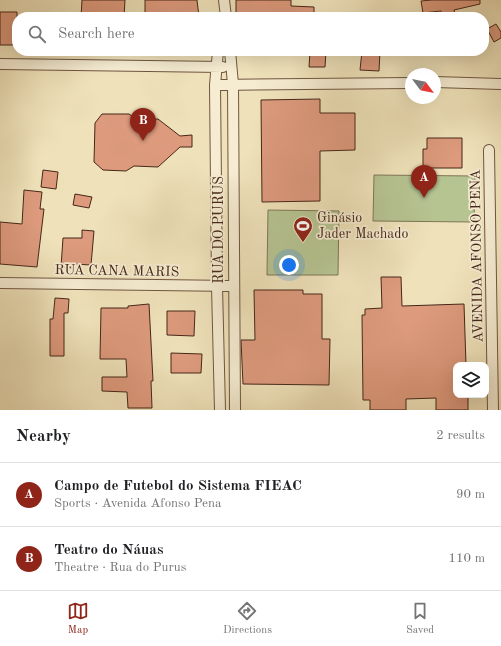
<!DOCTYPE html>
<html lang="en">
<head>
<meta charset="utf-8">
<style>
	:root { --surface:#fff; --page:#f2f2f2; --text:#202124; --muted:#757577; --line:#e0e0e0; --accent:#8f2418 }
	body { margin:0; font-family:"Old Standard TT",serif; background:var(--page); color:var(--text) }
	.controls { position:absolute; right:12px; bottom:12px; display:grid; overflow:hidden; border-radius:8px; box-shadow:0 4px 16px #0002 }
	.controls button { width:36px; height:36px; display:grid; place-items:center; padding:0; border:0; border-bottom:1px solid var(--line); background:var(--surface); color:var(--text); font:20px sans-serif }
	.compass { position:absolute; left:405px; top:68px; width:36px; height:36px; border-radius:50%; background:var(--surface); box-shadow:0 4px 16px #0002; rotate:122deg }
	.you { position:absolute; left:289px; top:265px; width:14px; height:14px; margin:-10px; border:3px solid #fff; border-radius:50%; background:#1a73e8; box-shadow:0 0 0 6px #1a73e833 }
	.badge { display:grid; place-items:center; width:26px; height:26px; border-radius:50%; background:var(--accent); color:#fff; font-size:13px; font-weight:700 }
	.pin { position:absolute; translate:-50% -33px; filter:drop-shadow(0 1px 2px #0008) }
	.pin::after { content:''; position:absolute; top:21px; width:14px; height:12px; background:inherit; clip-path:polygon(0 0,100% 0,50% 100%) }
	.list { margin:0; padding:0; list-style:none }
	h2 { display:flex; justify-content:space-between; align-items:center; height:52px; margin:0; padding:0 16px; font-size:17px }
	h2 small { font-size:13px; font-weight:400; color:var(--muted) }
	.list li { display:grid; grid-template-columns:26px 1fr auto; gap:12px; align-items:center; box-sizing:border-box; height:64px; padding:0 16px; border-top:1px solid var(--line) }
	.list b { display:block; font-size:15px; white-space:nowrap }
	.list p { margin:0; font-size:13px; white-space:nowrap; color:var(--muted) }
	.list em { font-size:13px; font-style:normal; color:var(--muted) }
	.icon { flex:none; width:22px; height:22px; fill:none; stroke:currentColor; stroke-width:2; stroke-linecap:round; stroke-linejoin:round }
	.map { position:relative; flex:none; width:501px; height:410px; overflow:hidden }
	.search { position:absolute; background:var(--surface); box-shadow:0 4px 16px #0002; left:12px; right:12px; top:12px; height:44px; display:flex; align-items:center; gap:10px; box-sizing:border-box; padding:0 14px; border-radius:16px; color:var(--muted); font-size:15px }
	.sheet { height:180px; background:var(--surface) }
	nav { display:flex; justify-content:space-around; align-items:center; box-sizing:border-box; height:56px; border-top:1px solid var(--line); background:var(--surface); font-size:11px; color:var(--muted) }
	nav a { display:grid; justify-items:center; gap:2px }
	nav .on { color:var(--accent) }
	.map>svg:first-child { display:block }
</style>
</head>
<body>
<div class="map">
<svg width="501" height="410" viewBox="0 0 501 410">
	<rect width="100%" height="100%" fill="#efe2ba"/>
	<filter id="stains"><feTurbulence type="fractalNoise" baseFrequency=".005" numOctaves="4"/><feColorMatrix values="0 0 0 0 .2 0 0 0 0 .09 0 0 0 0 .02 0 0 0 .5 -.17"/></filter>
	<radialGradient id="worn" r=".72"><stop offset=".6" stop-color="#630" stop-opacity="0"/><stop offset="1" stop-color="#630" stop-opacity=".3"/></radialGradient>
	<path fill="#b6c492" stroke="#7e7656" d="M374 175 475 176 474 222 373 221Z
		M268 210 339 211 338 275H267Z"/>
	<path fill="#dd9a7d" stroke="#462719" d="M82 0H125L124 17H81Z
		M145 0H197L199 17H145Z
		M236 0H291V6L314 7V17H236Z
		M432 0H480V4L454 10 456 17H442L441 11 423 13 421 1Z
		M0 12H17V45H0Z
		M496 24 501 32V38L494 42 487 29Z
		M310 51H326L325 67H309Z
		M362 51H380L379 71 360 70Z
		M320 99V113H355V150L320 151V201L262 202 261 100Z
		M102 114H129L136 119H158L180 136 192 135V147H180L158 167 134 166 126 171 103 170 94 162 95 123Z
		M427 138H462V168H423V149H427Z
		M43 170 58 172 56 189 41 187Z
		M24 190 42 192 40 209H44L37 267 0 264V222L22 224Z
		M75 194 92 197 89 208 73 205Z
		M82 230 94 231 91 265 74 264V268L61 267 63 238H82Z
		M381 277H401L402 306 464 304 466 365H456V395H468V410H436V398L406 399V410H370V400H363L362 315H365V309L382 308Z
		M254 290H303V294H322V339H330L329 385 243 384 241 340H255Z
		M55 298 69 299 68 313H64V356H50V319H53Z
		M149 304 153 381H151L152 408H128L127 392 102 391V377H127L126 359H100L101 308H128V306Z
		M167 311H195L194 336 167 335Z
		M171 353 202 354 201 373H171Z"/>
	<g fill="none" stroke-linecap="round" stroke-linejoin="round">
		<defs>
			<path id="street" d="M224 0 226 17
				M218 51 215 85 217 286 220 410
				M230 51 233 84 235 410
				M0 64 223 67
				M435 82 501 84
				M215 85 411 83
				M489 150 493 410
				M0 283 234 286"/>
		</defs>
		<use href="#street" stroke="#705641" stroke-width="12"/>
		<use href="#street" stroke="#f5ecd2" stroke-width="10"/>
	</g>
	<defs>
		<symbol id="stadium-pin" viewBox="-11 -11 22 30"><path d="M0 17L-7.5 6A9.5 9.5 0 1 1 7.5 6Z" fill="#8f2418" stroke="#f5ecd2"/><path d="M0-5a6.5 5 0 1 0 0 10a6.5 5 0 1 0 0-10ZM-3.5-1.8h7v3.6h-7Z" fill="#fff"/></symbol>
	</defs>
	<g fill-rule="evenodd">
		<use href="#stadium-pin" x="292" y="215" width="22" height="30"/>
	</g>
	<g text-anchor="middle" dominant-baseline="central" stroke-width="3.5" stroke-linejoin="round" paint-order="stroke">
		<g font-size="14" fill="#462719" stroke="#f5ecd2" text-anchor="start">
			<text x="317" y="218">Ginásio<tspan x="317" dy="16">Jader Machado</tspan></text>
		</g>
		<g font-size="14" fill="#462719" stroke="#f5ecd2">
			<text transform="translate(219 230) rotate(-90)">RUA DO PURUS</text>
			<text transform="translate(477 256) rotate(-91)">AVENIDA AFONSO PENA</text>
			<text transform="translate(117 271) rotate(1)">RUA CANA MARIS</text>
		</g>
	</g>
	<rect width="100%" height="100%" filter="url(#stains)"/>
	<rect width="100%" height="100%" fill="url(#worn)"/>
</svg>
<div class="controls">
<button><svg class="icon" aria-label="layers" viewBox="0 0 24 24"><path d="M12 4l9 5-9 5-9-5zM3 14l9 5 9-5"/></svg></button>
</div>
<svg class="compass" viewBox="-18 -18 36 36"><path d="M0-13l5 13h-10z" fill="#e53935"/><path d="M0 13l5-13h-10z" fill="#757577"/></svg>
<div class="you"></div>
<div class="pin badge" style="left:424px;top:198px">A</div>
<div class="pin badge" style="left:143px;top:141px">B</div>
<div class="search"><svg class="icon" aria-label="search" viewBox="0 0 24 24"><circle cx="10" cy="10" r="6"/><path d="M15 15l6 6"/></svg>Search here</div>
</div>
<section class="sheet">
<h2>Nearby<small>2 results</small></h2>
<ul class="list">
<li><span class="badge">A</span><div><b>Campo de Futebol do Sistema FIEAC</b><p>Sports · Avenida Afonso Pena</p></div><em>90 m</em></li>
<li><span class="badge">B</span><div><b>Teatro do Náuas</b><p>Theatre · Rua do Purus</p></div><em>110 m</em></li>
</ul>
</section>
<nav>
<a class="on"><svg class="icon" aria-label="map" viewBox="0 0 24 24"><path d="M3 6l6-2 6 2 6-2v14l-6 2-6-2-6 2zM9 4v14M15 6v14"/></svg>Map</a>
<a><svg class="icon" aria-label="directions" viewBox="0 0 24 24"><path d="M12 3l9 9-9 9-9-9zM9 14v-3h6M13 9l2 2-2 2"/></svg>Directions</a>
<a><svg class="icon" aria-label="saved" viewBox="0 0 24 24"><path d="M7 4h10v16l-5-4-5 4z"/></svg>Saved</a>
</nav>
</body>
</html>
